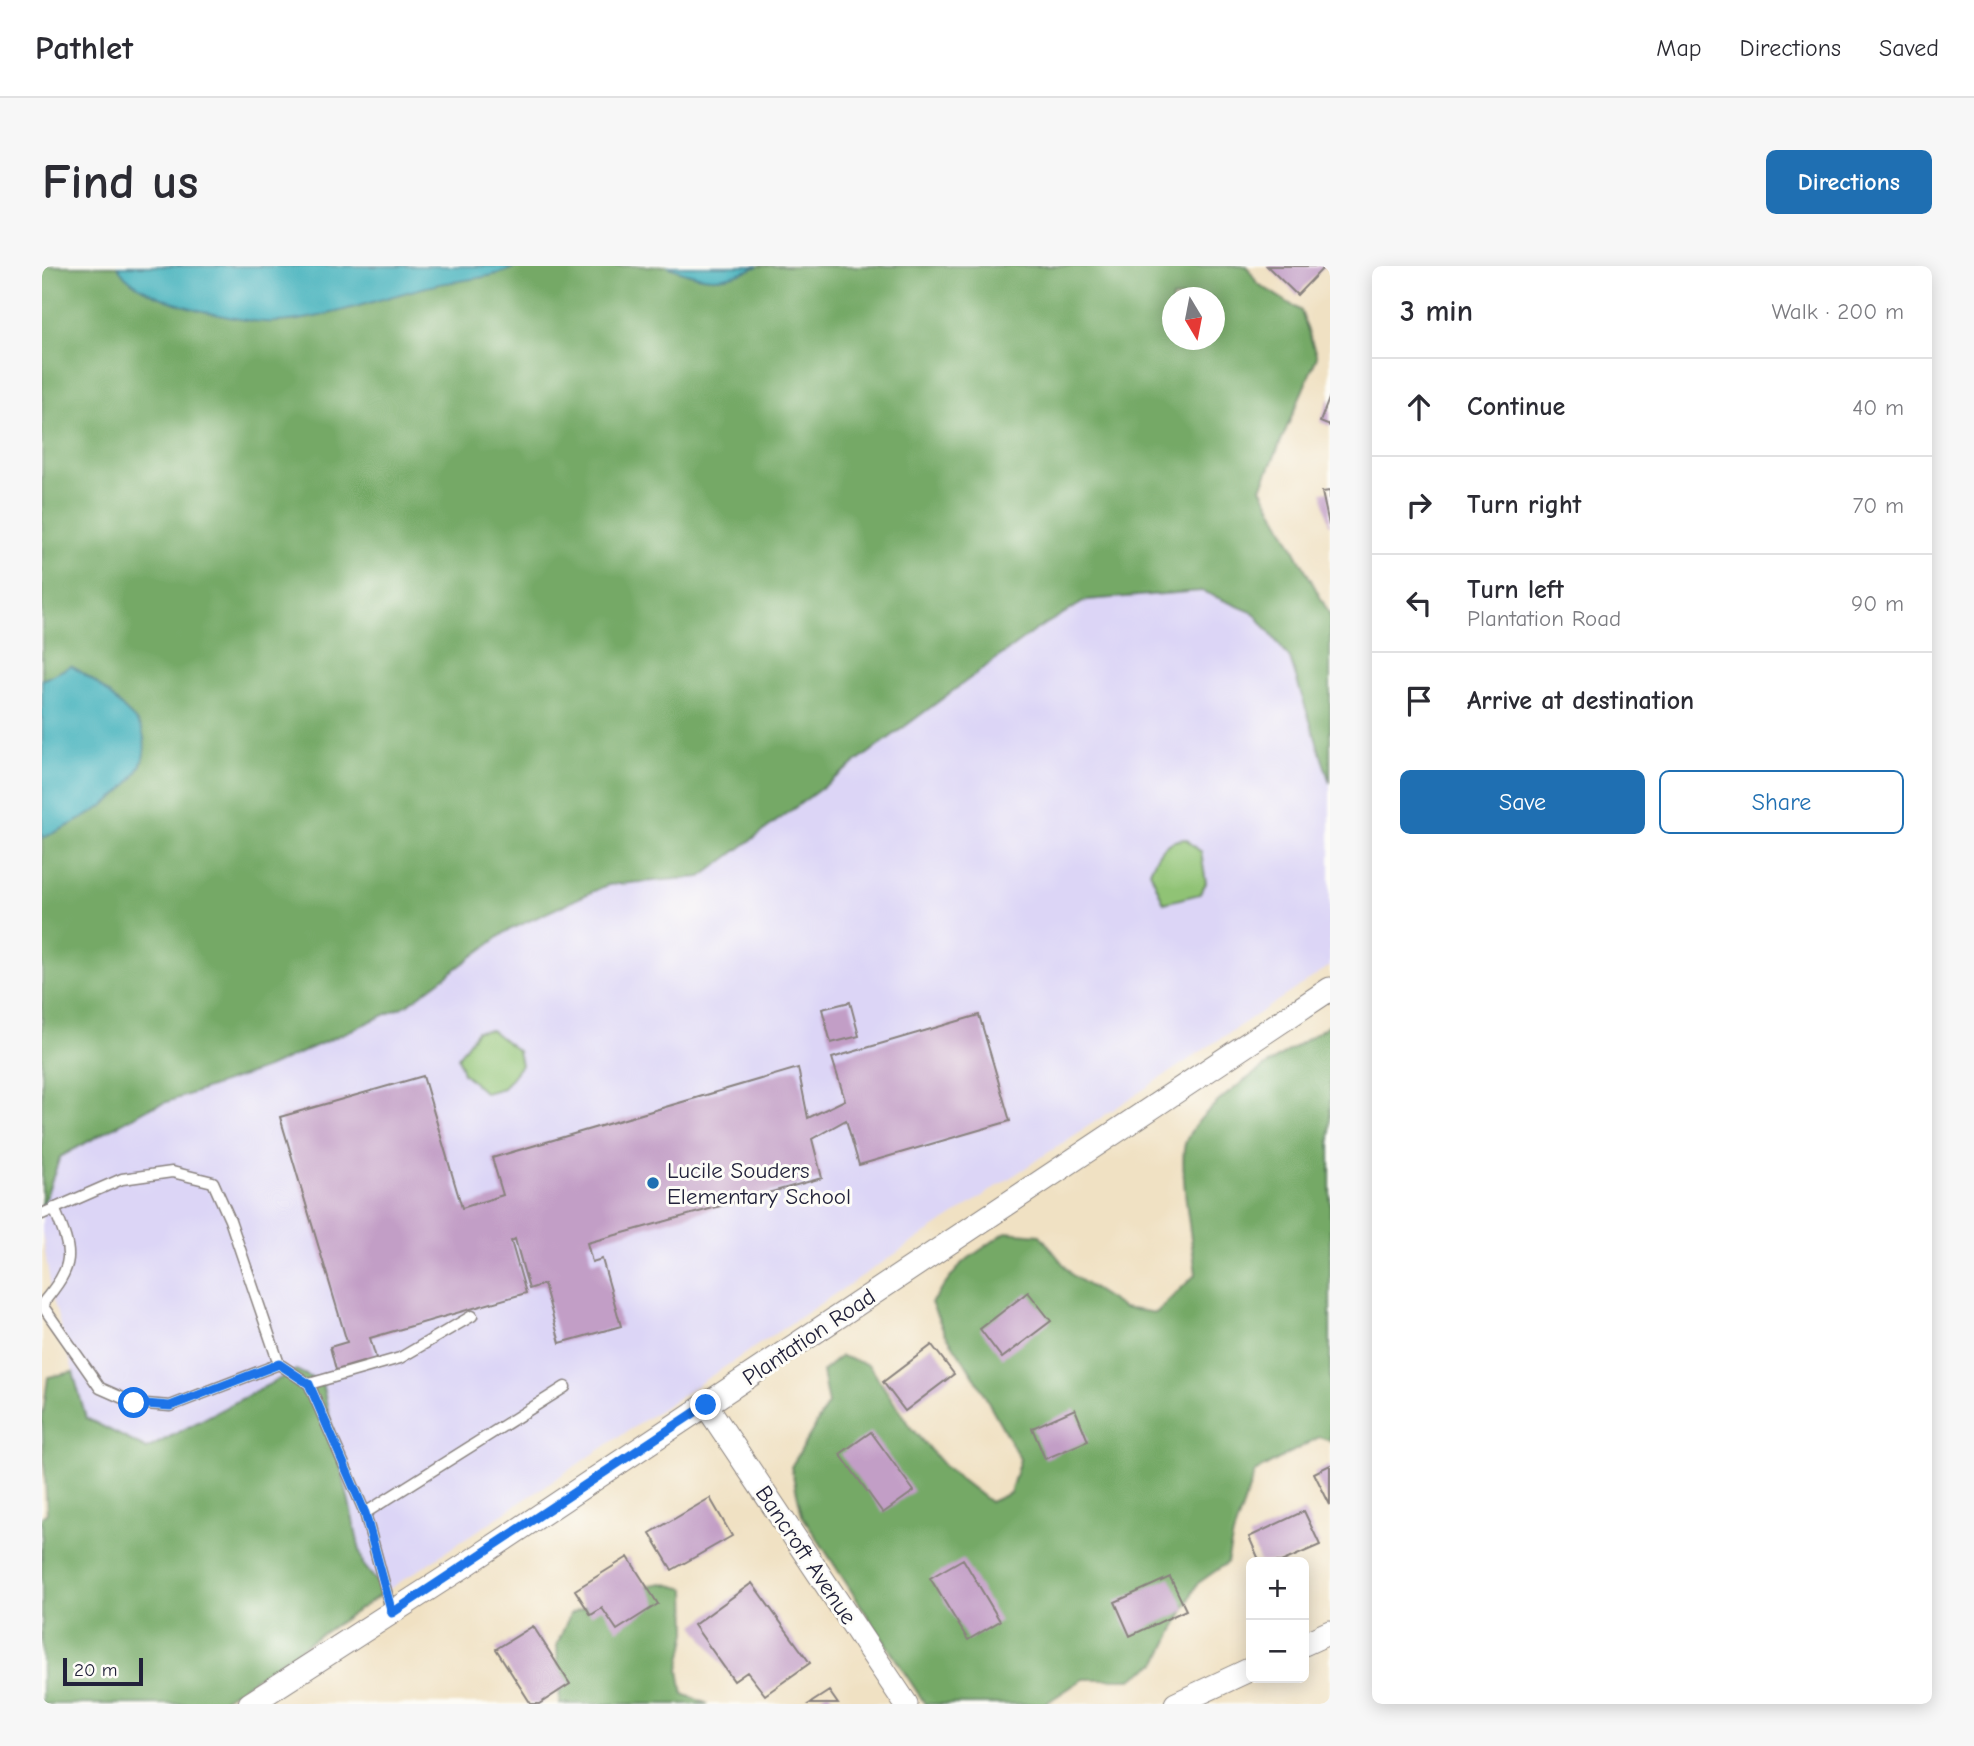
<!DOCTYPE html>
<html lang="en">
<head>
<meta charset="utf-8">
<style>
	:root { --surface:#fff; --page:#f7f7f7; --text:#2b2b33; --muted:#7c7c81; --line:#e1e1e2; --accent:#1f6fb2 }
	body { margin:0; font-family:"Comic Neue",sans-serif; background:var(--page); color:var(--text) }
	.controls { position:absolute; right:21px; bottom:21px; display:grid; overflow:hidden; border-radius:10px; box-shadow:0 4px 18px #0003 }
	.controls button { width:63px; height:63px; display:grid; place-items:center; padding:0; border:0; border-bottom:2px solid var(--line); background:var(--surface); color:var(--text); font:35px sans-serif }
	.compass { position:absolute; left:1120px; top:21px; width:63px; height:63px; border-radius:50%; background:var(--surface); box-shadow:0 4px 18px #0003; rotate:170deg }
	.scale { position:absolute; left:21px; bottom:18px; width:80px; box-sizing:border-box; padding-left:7px; border:4px solid #22223b; border-top:0; font-size:19px; line-height:24px; white-space:nowrap; color:#22223b; -webkit-text-stroke:5px #fdfcf7; paint-order:stroke }
	.stop { position:absolute; width:21px; height:21px; margin:-16px; border:5px solid #1a73e8; border-radius:50%; background:#fff }
	.stop.end { background:#1a73e8; border-color:#fff; box-shadow:0 2px 7px #0008 }
	.list { margin:0; padding:0; list-style:none }
	h2 { display:flex; justify-content:space-between; align-items:center; height:91px; margin:0; padding:0 28px; font-size:30px }
	h2 small { font-size:23px; font-weight:400; color:var(--muted) }
	.list li { display:grid; grid-template-columns:46px 1fr auto; gap:21px; align-items:center; box-sizing:border-box; height:98px; padding:0 28px; border-top:2px solid var(--line) }
	.list b { display:block; font-size:26px; white-space:nowrap }
	.list p { margin:0; font-size:23px; white-space:nowrap; color:var(--muted) }
	.list em { font-size:23px; font-style:normal; color:var(--muted) }
	.actions { display:flex; gap:14px; padding:21px 28px }
	.actions a { flex:1; padding:16px 0; border:2px solid var(--accent); border-radius:10px; text-align:center; font-size:24px; color:var(--accent) }
	.actions .main { background:var(--accent); color:#fff }
	.icon { flex:none; width:38px; height:38px; fill:none; stroke:currentColor; stroke-width:2; stroke-linecap:round; stroke-linejoin:round }
	.map { position:relative; flex:none; width:1288px; height:1438px; overflow:hidden; border-radius:10px }
	header { display:flex; align-items:center; gap:42px; box-sizing:border-box; height:98px; padding:0 35px; background:var(--surface); border-bottom:2px solid var(--line) }
	header strong { font-size:33px }
	nav { display:flex; gap:38px; margin-inline-start:auto; font-size:24px }
	.intro { display:flex; align-items:center; justify-content:space-between; box-sizing:border-box; height:168px; padding:0 42px }
	h1 { margin:0; font-size:49px }
	.button { padding:18px 32px; border-radius:10px; background:var(--accent); color:#fff; font-size:24px; font-weight:700 }
	main { display:flex; gap:42px; padding:0 42px }
	aside { flex:1; background:var(--surface); border-radius:10px; box-shadow:0 4px 18px #0003 }
	.map>svg:first-child { display:block }
</style>
</head>
<body>
<header>
<strong>Pathlet</strong>
<nav><a>Map</a><a>Directions</a><a>Saved</a></nav>
</header>
<div class="intro"><h1>Find us</h1><a class="button">Directions</a></div>
<main>
<div class="map">
<svg width="1288" height="1438" viewBox="0 0 1288 1438">
	<rect width="100%" height="100%" fill="#fdfcf7"/>
	<filter id="ink" filterUnits="userSpaceOnUse"><feTurbulence type="fractalNoise" baseFrequency=".0143" numOctaves="2"/><feDisplacementMap in="SourceGraphic" scale="14" xChannelSelector="R" yChannelSelector="G"/><feConvolveMatrix kernelMatrix="1 2 1 2 8 2 1 2 1" color-interpolation-filters="sRGB"/></filter>
	<filter id="wash" filterUnits="userSpaceOnUse"><feTurbulence type="fractalNoise" baseFrequency=".00686" numOctaves="4" result="noise"/><feDisplacementMap in="SourceGraphic" scale="28" xChannelSelector="R" yChannelSelector="G"/><feGaussianBlur stdDeviation="1.57" result="paint"/><feColorMatrix in="noise" values="0 0 0 0 0 0 0 0 0 0 0 0 0 0 0 0 0 1.4 0 .05"/><feComposite in="paint" operator="in"/></filter>
	<g filter="url(#wash)">
		<rect width="100%" height="100%" fill="#f0e1c3"/>
		<path fill="#dcd5f6" d="M1160 325 1212 347 1248 393 1288 517V700L343 1326 321 1298 280 1117 254 1104 105 1183 44 1152 10 1030 0 966V943L18 891 107 842 225 802 365 739 465 665 565 619 659 611 992 365 1045 334Z"/>
		<path fill="#90c374" stroke="#597258" stroke-width="2" d="M1144 573 1159 586 1164 617 1158 628 1122 637 1108 605C1116 586 1122 574 1144 573Z
			M449 764 476 785 479 799 461 822 443 827 421 807 416 791 435 765Z"/>
		<path fill="#74a966" stroke="#4b6650" stroke-width="2" fill-rule="evenodd" d="M0 0H1205L1215 17 1259 45 1275 91 1219 222 1288 349V517L1248 393 1212 347 1160 325 1045 334 992 365 659 611 565 619 465 665 365 739 225 802 107 842 18 891 0 942ZM1130 32H1172V74H1130Z
			M1288 758V1175L1277 1171 1213 1206 1191 1269 1185 1297 1155 1318 1116 1396 1089 1413H1041L1003 1438H883L760 1249 749 1201 786 1138 780 1106 799 1090 827 1099 869 1162 903 1201 948 1236 968 1227 978 1193 932 1110 903 1067 889 1037 920 997 964 966 998 969 1030 1009 1081 1042 1114 1047 1154 1008C1151 982 1135 895 1144 875 1160 834 1250 784 1288 758Z
			M254 1104 280 1117 321 1298 343 1326 174 1438H0V1251L5 1247 0 1155 6 1111 31 1106 44 1152 105 1183Z
			M620 1317 644 1323 645 1366 637 1404 641 1428 666 1438H518L515 1379 528 1348 579 1324Z"/>
		<path fill="#40b0bb" stroke="#31697b" stroke-width="2" d="M76 0H475C453 12 427 13 403 17 348 27 276 59 221 56 188 54 90 33 76 0Z
			M625 0H716C679 17 662 15 625 0Z
			M29 400C49 411 63 423 79 440 85 447 97 455 100 464 118 518 40 555 0 572V414Z"/>
		<g id="blocks">
			<path fill="#c29ec6" d="M1225 0H1283L1255 29Z
				M1288 130V160L1278 156Z
				M1288 225V259H1287L1280 226Z
				M808 736 817 770 789 777 780 743Z
				M937 749 968 855 817 899 804 854 770 873 780 912 545 977 550 996 560 993 579 1060 518 1077 502 1018 487 1023 473 973 469 975 484 1027 328 1072 334 1092 294 1104 288 1081 305 1076 238 851 381 810 420 942 461 929 450 892 756 802 766 852 803 834 790 792Z
				M986 1026 1009 1055 960 1092 938 1063Z
				M890 1079 912 1108 863 1145 841 1116Z
				M1033 1143 1046 1175 1003 1193 990 1162Z
				M829 1166 872 1225 841 1247 798 1188Z
				M1288 1199V1239L1272 1207Z
				M668 1232 690 1270 630 1304 608 1267Z
				M1262 1245 1278 1279 1239 1296H1218L1207 1271Z
				M586 1291 616 1338 575 1364 560 1342 549 1349 533 1324Z
				M921 1293 958 1355 926 1374 888 1312Z
				M1128 1311 1144 1344 1088 1370 1073 1336Z
				M710 1317 768 1397 723 1429 705 1406 692 1415 652 1359Z
				M491 1360 528 1418 497 1438H489L454 1383Z
				M787 1425 796 1438H767Z"/>
		</g>
	</g>
	<g filter="url(#ink)">
		<use href="#blocks" fill-opacity="0" stroke="#89827f" stroke-width="2"/>
		<g fill="none" stroke-linecap="round" stroke-linejoin="round">
			<defs>
				<path id="service" d="M0 948 80 913 130 906 171 916 188 954 237 1098 267 1118 323 1247 350 1347
					M0 1038C33 998 32 990 12 942
					M0 1039 58 1122 92 1137 128 1140 237 1098
					M267 1118 358 1092 430 1050
					M323 1247 523 1121"/>
				<path id="minor" d="M664 1139 864 1438
					M1262 1378 1288 1366
					M208 1438 425 1298 1288 723
					M1134 1438 1209 1403"/>
			</defs>
			<use href="#service" stroke="#89827f" stroke-width="13"/>
			<use href="#minor" stroke="#89827f" stroke-width="25"/>
			<use href="#service" stroke="#fff" stroke-width="10"/>
			<use href="#minor" stroke="#fff" stroke-width="23"/>
		</g>
	</g>
	<g fill="none" stroke-linecap="round" stroke-linejoin="round" filter="url(#ink)">
		<path stroke="#1a73e8" stroke-width="9" d="M92 1137 128 1140 237 1098 267 1118 323 1247 350 1347 664 1139"/>
	</g>
	<circle fill="#1f6fb2" stroke="#fdfcf7" stroke-width="2.5" cx="611" cy="917" r="7"/>
	<g text-anchor="middle" dominant-baseline="central" stroke-width="6" stroke-linejoin="round" paint-order="stroke">
		<g font-size="23" fill="#22223b" stroke="#fdfcf7" text-anchor="start">
			<text x="625" y="904">Lucile Souders<tspan x="625" dy="26">Elementary School</tspan></text>
		</g>
		<g font-size="23" fill="#22223b" stroke="#fdfcf7">
			<text transform="translate(767 1071) rotate(-34)">Plantation Road</text>
			<text transform="translate(764 1289) rotate(56)">Bancroft Avenue</text>
		</g>
	</g>
</svg>
<div class="controls">
<button>+</button>
<button>−</button>
</div>
<svg class="compass" viewBox="-18 -18 36 36"><path d="M0-13l5 13h-10z" fill="#e53935"/><path d="M0 13l5-13h-10z" fill="#7c7c81"/></svg>
<div class="scale">20 m</div>
<div class="stop" style="left:92px;top:1137px"></div>
<div class="stop end" style="left:664px;top:1139px"></div>
</div>
<aside>
<h2>3 min<small>Walk · 200 m</small></h2>
<ul class="list">
<li><svg class="icon" aria-label="ahead" viewBox="0 0 24 24"><path d="M12 20V5M6 11l6-6 6 6"/></svg><div><b>Continue</b></div><em>40 m</em></li>
<li><svg class="icon" aria-label="right" viewBox="0 0 24 24"><path d="M7 20v-9h11M14 6l5 5-5 5"/></svg><div><b>Turn right</b></div><em>70 m</em></li>
<li><svg class="icon" aria-label="left" viewBox="0 0 24 24"><path d="M17 20v-9H6M10 6l-5 5 5 5"/></svg><div><b>Turn left</b><p>Plantation Road</p></div><em>90 m</em></li>
<li><svg class="icon" aria-label="arrive" viewBox="0 0 24 24"><path d="M6 21V4h12l-3 4 3 4H6"/></svg><div><b>Arrive at destination</b></div></li>
</ul>
<div class="actions"><a class="main">Save</a><a>Share</a></div>
</aside>
</main>
</body>
</html>
